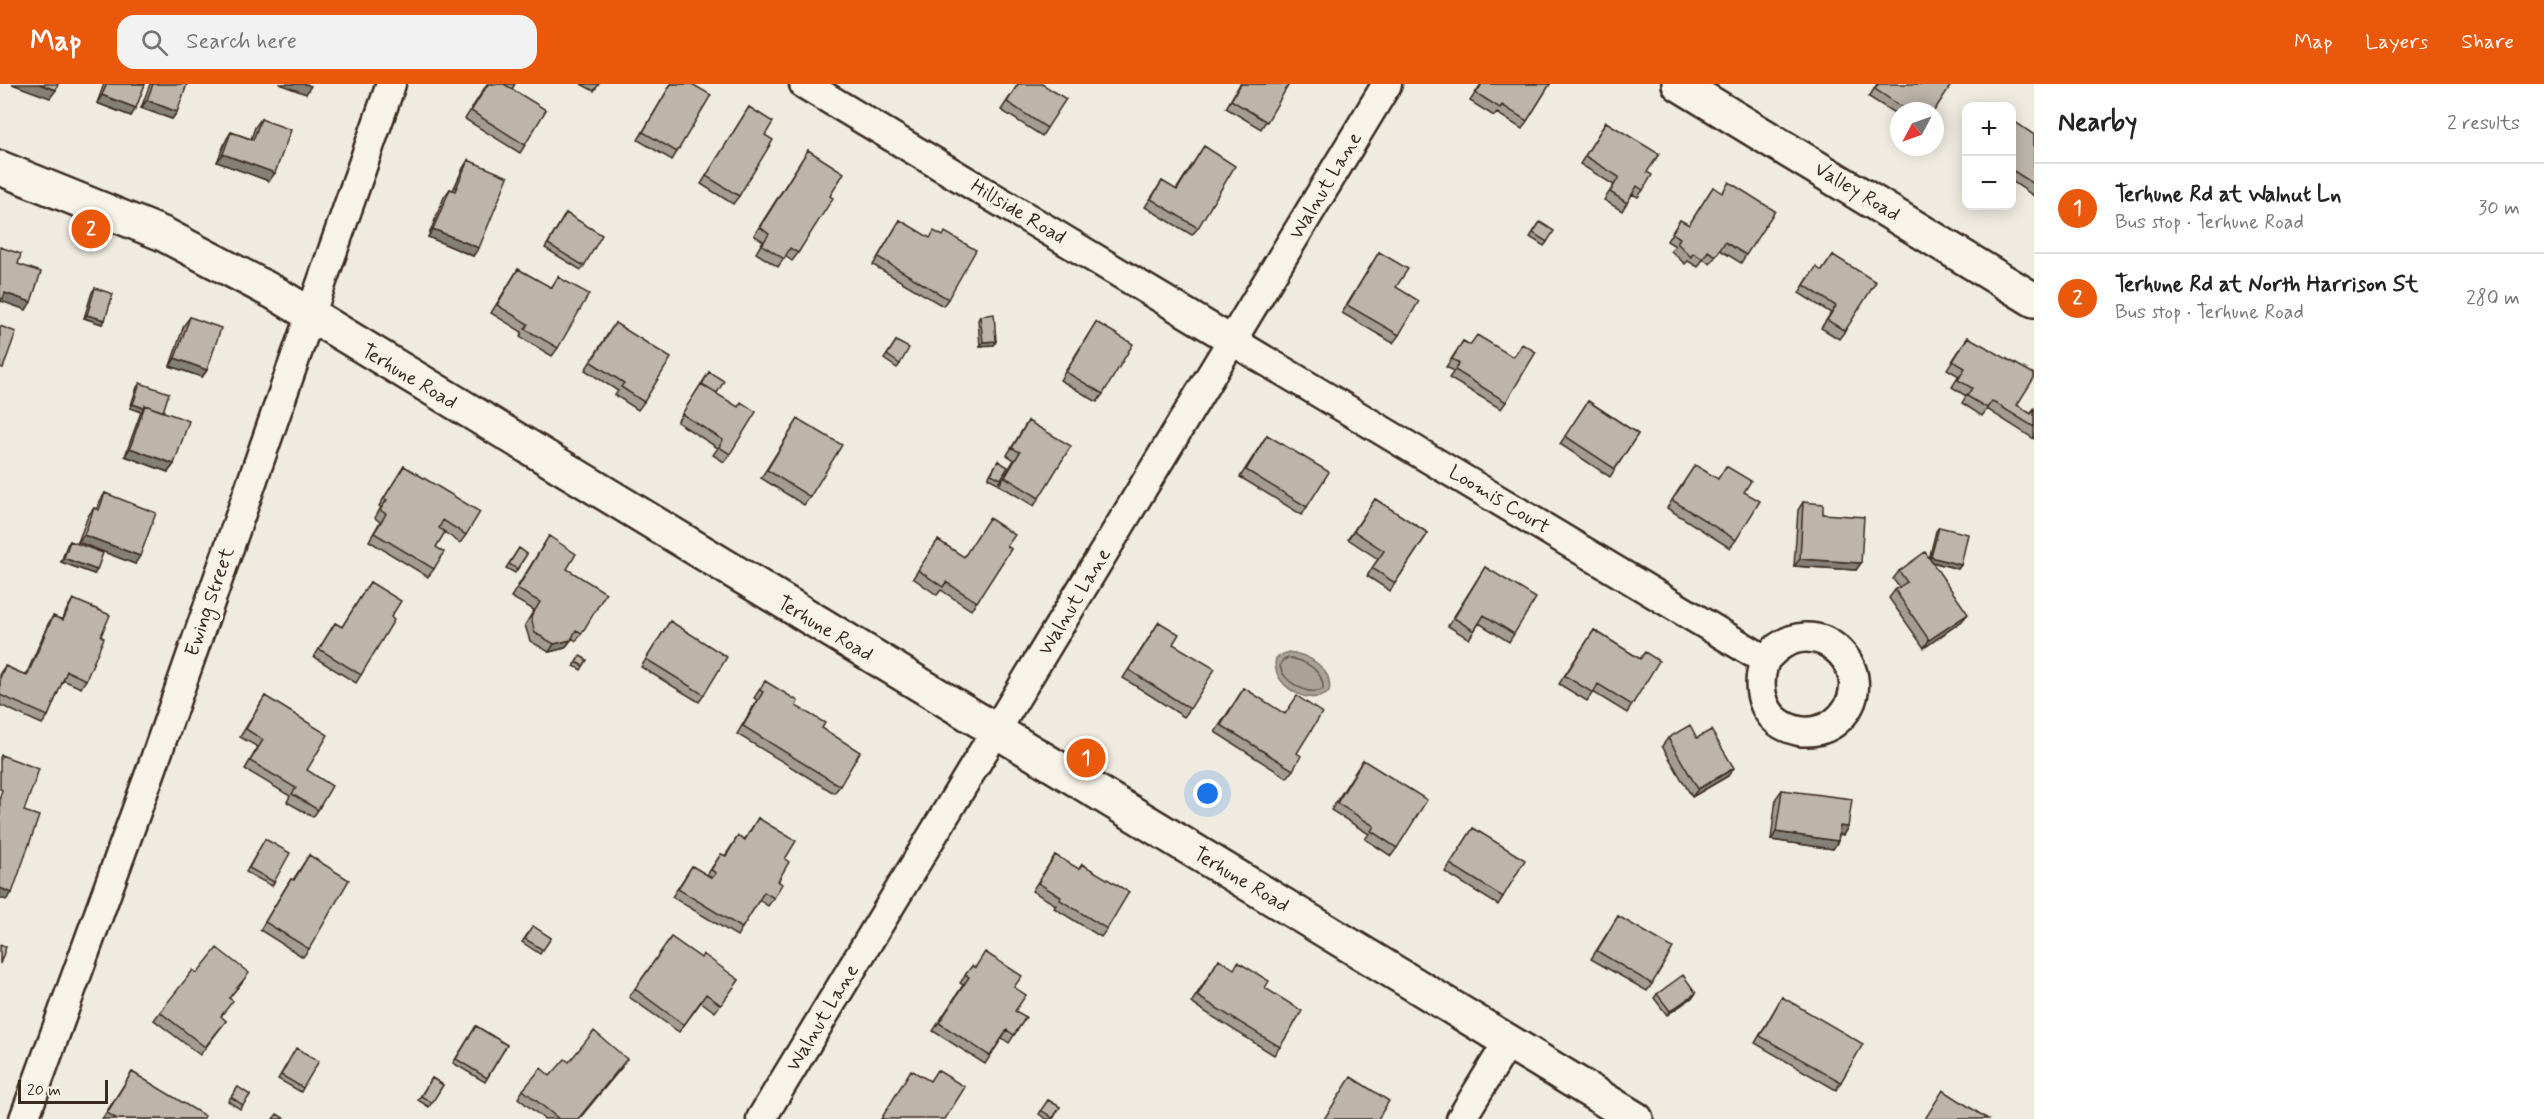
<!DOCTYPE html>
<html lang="en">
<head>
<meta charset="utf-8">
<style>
	:root { --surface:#fff; --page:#f2f2f2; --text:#222; --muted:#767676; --line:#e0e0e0; --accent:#ea580c }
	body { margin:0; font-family:Mynerve,sans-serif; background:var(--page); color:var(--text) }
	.controls { position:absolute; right:18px; top:18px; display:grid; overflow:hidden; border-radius:12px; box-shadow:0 3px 15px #0003 }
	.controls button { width:54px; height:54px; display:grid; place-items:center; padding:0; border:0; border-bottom:2px solid var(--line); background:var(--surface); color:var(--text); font:30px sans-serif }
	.compass { position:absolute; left:1890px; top:18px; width:54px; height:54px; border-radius:50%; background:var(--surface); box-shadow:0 3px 15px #0003; rotate:229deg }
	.scale { position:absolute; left:18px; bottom:15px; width:90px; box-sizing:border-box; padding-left:6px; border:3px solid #3b2a1e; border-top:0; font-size:16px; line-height:21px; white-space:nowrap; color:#3b2a1e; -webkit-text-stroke:4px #f7f3e8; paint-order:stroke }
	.you { position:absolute; left:1208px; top:710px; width:21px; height:21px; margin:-15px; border:4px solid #fff; border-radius:50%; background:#1a73e8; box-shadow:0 0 0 9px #1a73e833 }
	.badge { display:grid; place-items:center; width:39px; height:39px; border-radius:50%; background:var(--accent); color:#fff; font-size:20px; font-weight:700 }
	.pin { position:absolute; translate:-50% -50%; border:3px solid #fff; box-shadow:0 2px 6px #0006 }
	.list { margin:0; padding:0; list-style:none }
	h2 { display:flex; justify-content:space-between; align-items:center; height:78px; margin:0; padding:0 24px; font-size:26px }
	h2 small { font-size:20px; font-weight:400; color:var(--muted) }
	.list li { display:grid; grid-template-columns:39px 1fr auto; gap:18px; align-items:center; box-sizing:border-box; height:90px; padding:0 24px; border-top:2px solid var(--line) }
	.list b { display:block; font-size:22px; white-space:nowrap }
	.list p { margin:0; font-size:20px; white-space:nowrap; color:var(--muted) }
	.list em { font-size:20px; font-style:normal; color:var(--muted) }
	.icon { flex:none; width:33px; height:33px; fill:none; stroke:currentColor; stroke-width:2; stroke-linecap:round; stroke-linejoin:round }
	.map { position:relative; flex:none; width:2034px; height:1035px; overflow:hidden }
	header { display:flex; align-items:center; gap:36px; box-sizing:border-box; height:84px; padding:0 30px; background:var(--accent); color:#fff }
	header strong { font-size:28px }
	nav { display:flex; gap:33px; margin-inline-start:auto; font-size:21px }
	.search { width:420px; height:54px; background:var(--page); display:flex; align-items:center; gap:15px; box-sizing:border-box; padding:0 21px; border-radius:18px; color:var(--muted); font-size:22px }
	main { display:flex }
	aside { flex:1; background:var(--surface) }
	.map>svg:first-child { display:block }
</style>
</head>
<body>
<header>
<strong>Map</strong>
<div class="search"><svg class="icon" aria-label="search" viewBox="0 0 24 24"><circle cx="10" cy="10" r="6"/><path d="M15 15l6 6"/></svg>Search here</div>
<nav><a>Map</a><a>Layers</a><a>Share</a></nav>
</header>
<main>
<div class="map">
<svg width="2034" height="1035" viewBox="0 0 2034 1035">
	<rect width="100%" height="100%" fill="#efebe0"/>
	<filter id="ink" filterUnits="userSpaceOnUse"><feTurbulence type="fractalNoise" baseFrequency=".0167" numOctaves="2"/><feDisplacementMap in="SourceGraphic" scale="12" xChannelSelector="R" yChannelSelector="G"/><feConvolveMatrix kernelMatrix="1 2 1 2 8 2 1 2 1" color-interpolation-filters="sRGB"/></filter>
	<g filter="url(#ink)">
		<path fill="#aaa296" stroke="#7e7266" stroke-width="1.5" d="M1288 568C1307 570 1334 584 1329 608 1310 625 1269 600 1276 574Z"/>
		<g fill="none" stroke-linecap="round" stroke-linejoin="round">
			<path stroke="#675a4e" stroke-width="1.5" d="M1288 574C1304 576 1324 586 1323 605 1309 613 1283 598 1280 582L1282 577Z"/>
			<defs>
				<path id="street" d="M804 0 1765 576C1754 607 1764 640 1799 647 1810 649 1825 646 1834 639 1890 595 1816 514 1765 576
					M24 1035 152 684 391 0
					M761 1035 1387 0
					M1461 1035 1508 958"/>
				<path id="secondary" d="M1679 0 2034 216
					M0 84 163 150 275 209 1636 1035"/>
			</defs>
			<use href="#street" stroke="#3b2a1e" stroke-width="33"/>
			<use href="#secondary" stroke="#3b2a1e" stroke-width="38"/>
			<use href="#street" stroke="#f7f3e8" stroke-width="28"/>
			<use href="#secondary" stroke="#f7f3e8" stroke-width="33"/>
		</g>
		<path fill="#a39c92" stroke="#3b2a1e" stroke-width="1.5" d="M104 0H145L131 32 97 19Z
			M150 0H187L177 28 172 35 141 24Z
			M487 0H515L512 5 525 61 520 69 465 35Z
			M581 0H599L594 7Z
			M671 0H692L677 68 672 76 638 56Z
			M1018 0 1047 44 1042 52 1001 26Z
			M1240 0H1289L1261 45 1226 24Z
			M1481 0H1550L1522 45 1497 29 1494 32 1470 17Z
			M1877 0 1934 27H1899V32L1869 13Z
			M749 23 765 51 739 112 733 120 701 100Z
			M261 35 269 97 217 78 226 56 231 48 251 55 255 43Z
			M2012 36 2034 51V112L2012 97Z
			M1606 38 1647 88 1643 106 1638 113 1632 110 1622 127 1604 116 1614 101 1580 80Z
			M1204 62 1198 144 1192 151 1145 123 1162 97 1176 106Z
			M808 66 830 112 798 169 792 177 785 172 778 183 756 169 763 157 754 151Z
			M468 76 473 172 428 153 444 113 450 105 453 106 463 84Z
			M1713 103 1746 171 1741 179 1720 166 1710 180 1703 175 1698 183 1688 177 1685 180 1671 167 1675 162 1667 157 1680 136 1689 141Z
			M566 129 584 182 581 186 545 164Z
			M900 136 948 215 943 222 873 181Z
			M1540 138 1547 158 1544 162 1530 153Z
			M1379 168 1396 203 1399 251 1393 259 1342 229Z
			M1833 171 1845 247 1839 255 1821 244 1831 229 1799 209 1810 191 1822 187Z
			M518 185 551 204 558 193V264L552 272 520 253 522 248 491 229Z
			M95 204 105 236 102 240 84 234 92 208Z
			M980 232 996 257 994 261 980 262 978 236Z
			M190 233 207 286 202 293 170 282 184 241Z
			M1096 238 1103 310 1097 318 1060 296Z
			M615 239 644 318 638 326 615 311 618 307 585 286Z
			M1968 253 2017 321 2031 330 2034 324V355L1987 325 1982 332 1962 319 1966 312 1952 303 1959 292 1947 285Z
			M896 257 900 280 897 284 884 275Z
			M1463 257 1470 261 1513 273 1522 260 1506 318 1501 325 1449 294 1454 287 1446 283Z
			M709 288 717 309 730 370 724 378 713 371 718 364 677 338Z
			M140 299 163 328 174 380 168 388 125 372 141 328 130 324 137 303Z
			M1588 317 1638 350 1610 393 1560 360Z
			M798 335 810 413 804 421 761 394Z
			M1028 337 1039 414 1034 422 999 401 1014 376 1007 371Z
			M1267 351 1307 423 1302 431 1240 393Z
			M998 377 1001 395 998 399 988 394Z
			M1695 381 1717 395 1744 408 1736 456 1730 464 1667 424Z
			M404 382 466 451 460 459 444 448 436 463 434 485 428 493 369 457 380 438 375 434 381 423 379 422Z
			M105 409 135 480 78 458 88 432 94 424 97 425 100 417Z
			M1375 415 1428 449 1390 507 1367 492 1378 475 1348 455Z
			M1803 418 1823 430 1861 479 1856 486 1794 482 1798 426Z
			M1939 443 1961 481 1958 485 1931 478 1962 537 1924 564 1889 514 1895 506 1899 503 1893 495 1899 487 1929 475 1936 447Z
			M549 452 567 485 582 549 576 557 572 554 565 564 549 568 530 557 525 541 534 526 511 513Z
			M938 456 963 473 1007 462 1011 465 971 526 941 506 937 511 913 494Z
			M70 457 94 490 61 478 67 461Z
			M519 464 527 470 515 489 506 484Z
			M1485 483 1514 550 1509 558 1479 539 1469 555 1448 542Z
			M370 498 391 533 361 591 356 599 314 573 335 539 342 543Z
			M73 515 101 552 86 596 81 604 63 596 48 632 42 640 0 621V589L5 582 26 591 48 540 53 532 62 536 68 523Z
			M670 537 704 611 699 618 641 583Z
			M1159 538 1173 560 1190 625 1184 633 1123 594Z
			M1594 546 1640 575 1645 568 1632 621 1627 629 1593 608 1587 617 1559 600Z
			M580 572 587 576 581 586 574 582Z
			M765 597 796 622 822 644 840 702 834 709 737 650 757 616 754 614Z
			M1244 604 1297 669 1293 686 1287 694 1215 648Z
			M265 612 307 686 318 726 313 733 287 718 290 712 245 685 258 663 240 653Z
			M1668 654H1697L1728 692 1692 713 1662 662Z
			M1363 676 1397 764 1391 772 1365 755 1369 750 1331 726Z
			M1782 706 1848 743 1843 751 1839 750 1838 757 1833 765 1771 756 1776 714Z
			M758 734 785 775 774 814 768 822 759 816 737 852 672 813 692 782 707 791 721 770 725 772 738 752 745 755Z
			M1473 744 1503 813 1498 821 1445 788Z
			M265 755 274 798 272 802 246 788Z
			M309 771V865L303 873 260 846 286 803 291 795 293 796Z
			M1055 771 1107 845 1101 853 1054 824 1056 821 1032 807Z
			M1618 832 1652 900 1647 907 1591 875Z
			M533 842 551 854 540 870 522 858Z
			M671 853 701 874 739 896 715 928 701 918 679 948 629 913Z
			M1219 875 1280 963 1274 971 1191 919Z
			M972 882 1014 903 1015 927 1026 933 1009 959 1002 954 985 980 933 947 963 901 960 899Z
			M197 889 243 897 229 914 221 933 226 937 200 971 154 936 160 928Z
			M1657 910 1693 913 1667 931 1654 914Z
			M1782 913 1841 998 1836 1006 1755 959Z
			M476 942 507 961 485 998 453 979Z
			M294 968 303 1004 301 1008 278 995Z
			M569 978 622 983 579 1035H544L518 1014 523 1006 550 992Z
			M132 988 203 1035H102Z
			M432 994 443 1001 429 1023 418 1016Z
			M238 1003 250 1011 240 1025 228 1017Z
			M1048 1016 1060 1023 1053 1035H1046L1039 1030Z"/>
		<path fill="#847f77" stroke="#3b2a1e" stroke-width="1.5" d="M12 0H39L56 6 50 14Z
			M279 0H305L311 2 306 10Z
			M102 11 136 24 131 32 97 19Z
			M147 16 177 28 172 35 141 24Z
			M223 70 275 89 269 97 217 78Z
			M433 145 479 164 473 172 428 153Z
			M5 209 31 218 26 226 1 217 0 219V214Z
			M87 231 105 236 102 240 84 234Z
			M996 257 994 261 980 262 983 258Z
			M175 274 207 286 202 293 170 282Z
			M133 320 144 324 141 328 130 324Z
			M130 364 174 380 168 388 125 372Z
			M84 451 140 472 135 480 78 458Z
			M1931 473 1961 481 1958 485 1929 477Z
			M64 474 97 486 94 490 61 478Z
			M1800 475 1861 479 1856 486 1794 482Z
			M1968 530 1962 537 1924 564 1929 556Z
			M571 556 565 564 549 568 554 560Z
			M1734 684 1728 692 1692 713 1698 705Z
			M1840 742 1848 743 1843 751 1835 750Z
			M1776 748 1838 757 1833 765 1771 756Z
			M0 804 12 809 6 816 0 814Z
			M1696 909 1693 913 1667 931 1670 927Z
			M627 975 579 1035H578Z"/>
		<path fill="#bdb5aa" stroke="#3b2a1e" stroke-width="1.5" d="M39 0H58L56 6Z
			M107 0H145L136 24 102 11Z
			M153 0H187L177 28 147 16Z
			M488 0H504L546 26 525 61 471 27Z
			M671 0H692L711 11 677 68 643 48Z
			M1018 0H1042L1066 15 1047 44 1007 18Z
			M1241 0H1289L1267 38 1231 16Z
			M1482 0H1550L1527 37 1502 21 1500 24 1476 9Z
			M1878 0H1949L1951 1 1934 27H1908L1875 5Z
			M749 23 773 38 765 51 773 56 739 112 706 92Z
			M261 35 291 46 275 89 223 70 231 48 253 56Z
			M2012 36 2034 51V100L2012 86Z
			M1606 38 1659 70 1647 88 1652 91 1643 106 1637 102 1627 119 1610 108 1619 93 1585 72Z
			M1204 62 1235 82 1198 144 1151 115 1162 97 1177 106Z
			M808 66 844 89 830 112 833 114 798 169 790 164 784 175 762 161 769 150 760 143Z
			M468 76 508 93 479 164 433 145 450 105 455 107Z
			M1729 98 1775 127 1746 171 1725 158 1716 172 1708 167 1703 175 1693 169 1691 173 1677 159 1680 154 1672 149 1680 136 1689 141 1713 103 1722 109Z
			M566 129 602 151 584 182 548 160Z
			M900 136 930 154 934 147 943 152 945 148 976 166 948 215 878 173Z
			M1540 138 1554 147 1547 158 1533 149Z
			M0 163 21 170 18 180 41 188 31 218 5 209 3 215 0 214Z
			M1379 168 1408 185 1396 203 1419 217 1399 251 1347 221Z
			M1833 171 1876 198 1845 247 1827 236 1836 222 1804 201 1816 183 1822 187Z
			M518 185 552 204 558 193 589 210 558 264 525 245 528 240 497 221Z
			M95 204 113 210 105 236 87 231Z
			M994 230 996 257 983 258 980 232Z
			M190 233 221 244 207 286 175 274Z
			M1096 238 1133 260 1103 310 1066 288Z
			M615 239 671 274 644 318 621 303 624 299 591 278Z
			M0 242 16 248 3 284 0 283Z
			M1477 251 1513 273 1522 260 1536 268 1506 318 1455 286 1459 279 1452 275 1463 257 1470 261Z
			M1968 253 2034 290V294L2017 321 2031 330 2034 325V343L1992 317 1987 324 1967 312 1972 304 1958 296 1965 284 1953 277Z
			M896 257 909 264 900 280 887 271Z
			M709 288 724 297 717 309 702 300Z
			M140 299 169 309 163 328 145 321 144 324 133 320Z
			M701 300 738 323 741 318 756 328 730 370 719 363 723 356 682 330Z
			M1588 317 1638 350 1615 385 1565 352Z
			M145 321 189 337 174 380 130 364Z
			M798 335 842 361 810 413 767 386Z
			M1028 337 1071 362 1039 414 1005 393 1020 368 1012 364Z
			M1267 351 1329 388 1307 423 1246 386Z
			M998 377 1008 383 1001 395 991 390Z
			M1695 381 1718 395 1726 382 1751 397 1744 408 1760 417 1736 456 1672 416Z
			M404 382 480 428 466 451 443 436 439 444 445 448 436 463 444 468 434 485 374 449 386 430 380 426 387 416 384 414Z
			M105 409 156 429 140 472 84 451 94 424 99 426Z
			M1375 415 1428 449 1395 499 1372 484 1384 467 1354 447Z
			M1803 418 1823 420V430L1864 433 1861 479 1800 475Z
			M989 434 1015 451 1007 462 1011 465 977 518 946 498 943 503 918 486 938 456 964 473Z
			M1939 443 1968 450 1961 481 1931 473Z
			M549 452 576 470 567 485 606 509 582 549 576 546 571 556 554 560 535 549 531 533 540 518 517 505Z
			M70 457 103 469 97 486 64 474Z
			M519 464 527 470 517 485 509 480Z
			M1925 468 1968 530 1929 556 1895 506 1907 498 1899 487Z
			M1485 483 1536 514 1514 550 1484 531 1474 547 1454 534Z
			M370 498 401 517 391 533 394 536 361 591 319 565 335 539 342 543Z
			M73 515 110 531 101 552 104 554 86 596 67 587 48 632 0 611V594L5 582 27 592 53 532 63 536Z
			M670 537 727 573 704 611 646 575Z
			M1159 538 1179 550 1173 560 1215 585 1190 625 1129 586Z
			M1594 546 1640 575 1645 568 1659 577 1632 621 1598 600 1593 609 1565 592Z
			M580 572 587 576 583 582 576 578Z
			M765 597 798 617 796 622 825 639 822 644 860 668 840 702 743 642 763 608 760 606Z
			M1244 604 1285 630 1297 612 1322 629 1297 669 1301 672 1293 686 1221 641Z
			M265 612 328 651 307 686 332 702 318 726 292 710 296 704 250 677 263 656 246 645Z
			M1690 641 1697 654 1711 646 1734 684 1698 705 1668 654Z
			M1 671 39 685 24 727 39 732 12 809 0 804V712L2 706 0 705V674Z
			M1363 676 1427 716 1397 764 1371 747 1374 742 1337 719Z
			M1782 706 1852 715 1848 743 1840 742 1838 757 1776 748Z
			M758 734 796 757 785 775 789 778 778 797 782 800 774 814 764 808 742 844 678 805 692 782 712 794 716 789 711 786 721 770 726 772 738 752 745 756Z
			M1473 744 1525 776 1503 813 1450 780Z
			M265 755 290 769 274 798 249 784Z
			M309 771 349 796 309 865 265 838 291 795 294 796Z
			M1055 771 1079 785 1082 780 1129 808 1107 845 1060 816 1061 813 1038 799Z
			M1618 832 1673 864 1652 900 1597 867Z
			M533 842 551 854 543 866 525 855Z
			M671 853 701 874 703 870 739 896 721 921 706 910 684 941 635 905Z
			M0 861 6 863 0 880Z
			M217 864 249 889 229 914 233 917 221 932 226 937 205 963 160 928 193 886 197 889Z
			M985 868 1022 892 1014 903 1026 911 1015 927 1026 933 1014 951 1007 946 990 972 939 939 969 893 965 891 972 882 975 884Z
			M1219 875 1234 885 1238 878 1269 897 1265 904 1302 927 1280 963 1197 912Z
			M1683 891 1696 909 1670 927 1657 910Z
			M1782 913 1863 960 1841 998 1760 952Z
			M476 942 507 961 487 994 456 975Z
			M594 947 627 975 578 1035H559L523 1006 541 984 550 992 565 975 569 978Z
			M296 964 319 977 303 1004 281 991Z
			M911 986 930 997 937 986 965 1003 945 1035H881Z
			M132 988 205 1032 203 1035H117L107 1029Z
			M1351 993 1389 1017 1378 1035H1324Z
			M432 994 443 1001 432 1019 421 1012Z
			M238 1003 250 1011 243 1021 231 1013Z
			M1943 1006 1988 1035H1925Z
			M1048 1016 1060 1023 1053 1034 1041 1026Z
			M277 1030 285 1035H273Z"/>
	</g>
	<g text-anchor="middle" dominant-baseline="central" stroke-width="6" stroke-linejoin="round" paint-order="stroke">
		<g font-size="20" fill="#3b2a1e" stroke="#f7f3e8">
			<text transform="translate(1326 102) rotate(-59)">Walnut Lane</text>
			<text transform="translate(1857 108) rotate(31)">Valley Road</text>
			<text transform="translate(1018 128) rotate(31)">Hillside Road</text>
			<text transform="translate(409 293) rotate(31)">Terhune Road</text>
			<text transform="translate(1499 416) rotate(31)">Loomis Court</text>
			<text transform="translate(210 518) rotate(-71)">Ewing Street</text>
			<text transform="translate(1075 518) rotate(-59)">Walnut Lane</text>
			<text transform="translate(825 545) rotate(31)">Terhune Road</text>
			<text transform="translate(1241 796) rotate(31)">Terhune Road</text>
			<text transform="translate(823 934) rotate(-59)">Walnut Lane</text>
		</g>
	</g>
</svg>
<div class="controls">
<button>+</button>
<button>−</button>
</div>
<svg class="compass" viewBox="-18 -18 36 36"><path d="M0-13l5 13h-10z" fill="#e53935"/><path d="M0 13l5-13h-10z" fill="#767676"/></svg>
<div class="scale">20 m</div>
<div class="you"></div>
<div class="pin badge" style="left:1086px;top:674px">1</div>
<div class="pin badge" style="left:91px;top:145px">2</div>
</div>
<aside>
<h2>Nearby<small>2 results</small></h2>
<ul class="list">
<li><span class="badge">1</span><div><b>Terhune Rd at Walnut Ln</b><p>Bus stop · Terhune Road</p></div><em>30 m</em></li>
<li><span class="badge">2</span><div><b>Terhune Rd at North Harrison St</b><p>Bus stop · Terhune Road</p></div><em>280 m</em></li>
</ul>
</aside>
</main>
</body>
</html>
